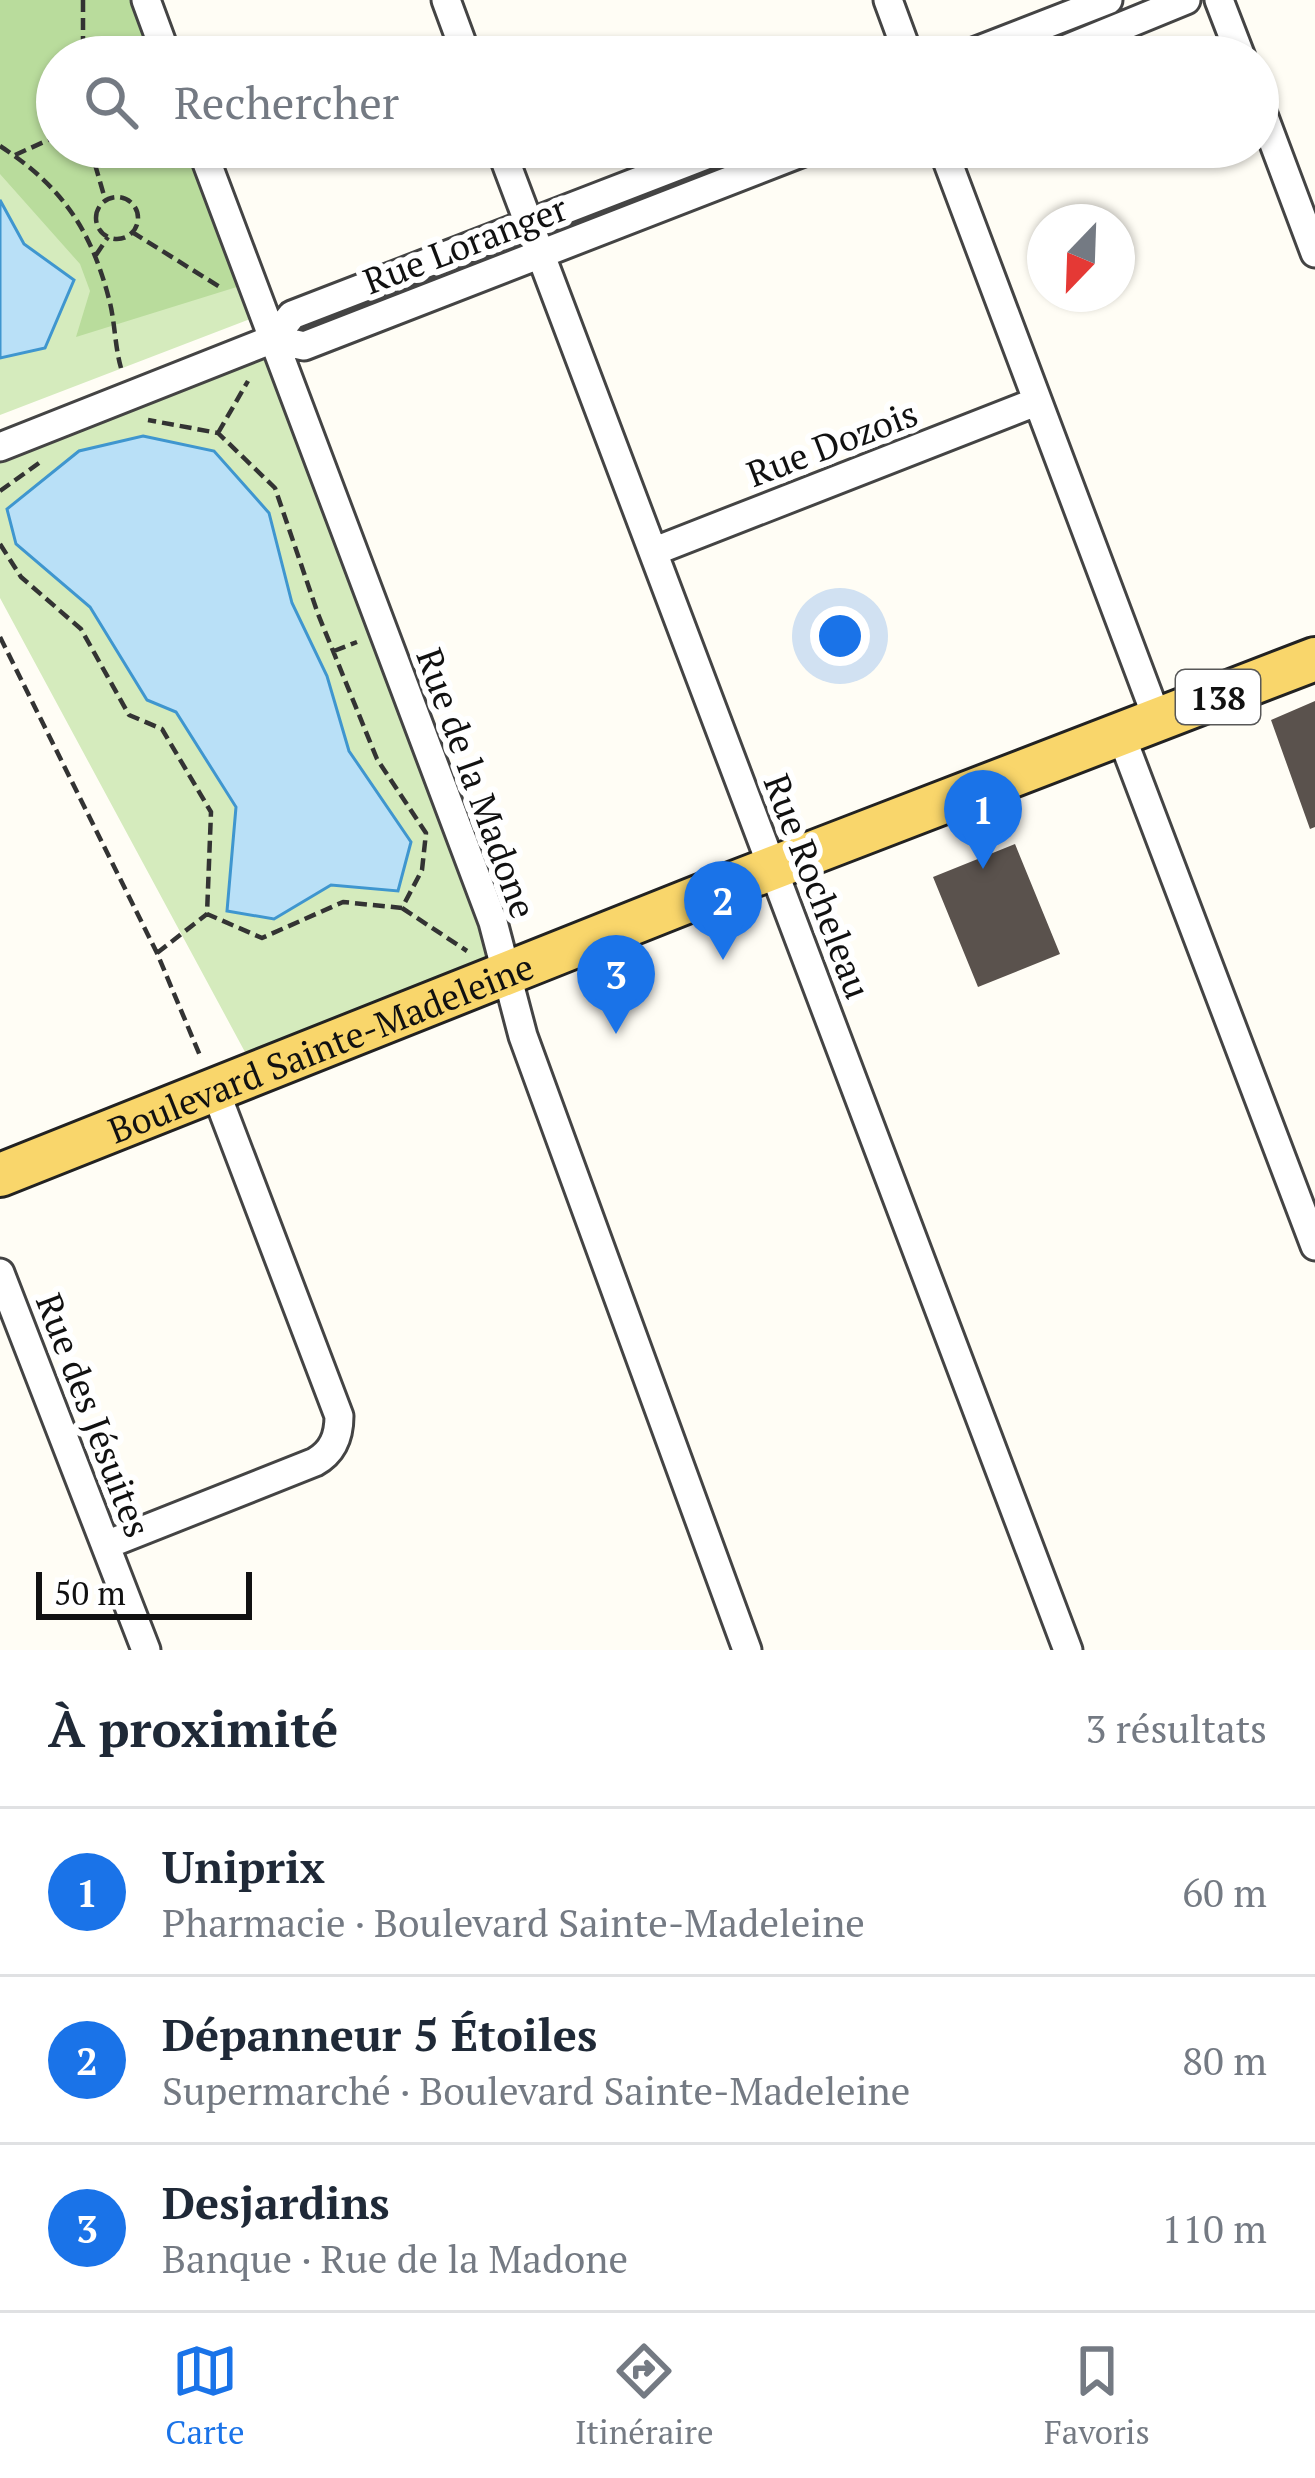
<!DOCTYPE html>
<html lang="fr">
<head>
<meta charset="utf-8">
<style>
	:root { --surface:#fff; --page:#f2f2f3; --text:#1f2937; --muted:#747a83; --line:#e0e1e3; --accent:#1a73e8 }
	body { margin:0; font-family:"PT Serif",serif; background:var(--page); color:var(--text) }
	.compass { position:absolute; left:1027px; top:204px; width:108px; height:108px; border-radius:50%; background:var(--surface); box-shadow:0 3px 9px #0004; rotate:203deg }
	.scale { position:absolute; left:36px; bottom:30px; width:216px; box-sizing:border-box; padding-left:12px; border:6px solid #111; border-top:0; font-size:33px; line-height:42px; white-space:nowrap; color:#111; -webkit-text-stroke:9px #fff; paint-order:stroke }
	.you { position:absolute; left:840px; top:636px; width:42px; height:42px; margin:-30px; border:9px solid #fff; border-radius:50%; background:#1a73e8; box-shadow:0 0 0 18px #1a73e833 }
	.badge { display:grid; place-items:center; width:78px; height:78px; border-radius:50%; background:var(--accent); color:#fff; font-size:39px; font-weight:700 }
	.pin { position:absolute; translate:-50% -99px; filter:drop-shadow(0 3px 6px #0008) }
	.pin::after { content:''; position:absolute; top:63px; width:42px; height:36px; background:inherit; clip-path:polygon(0 0,100% 0,50% 100%) }
	.list { margin:0; padding:0; list-style:none }
	h2 { display:flex; justify-content:space-between; align-items:center; height:156px; margin:0; padding:0 48px; font-size:51px }
	h2 small { font-size:39px; font-weight:400; color:var(--muted) }
	.list li { display:grid; grid-template-columns:78px 1fr auto; gap:36px; align-items:center; box-sizing:border-box; height:168px; padding:0 48px; border-top:3px solid var(--line) }
	.list b { display:block; font-size:45px; white-space:nowrap }
	.list p { margin:0; font-size:39px; white-space:nowrap; color:var(--muted) }
	.list em { font-size:39px; font-style:normal; color:var(--muted) }
	.icon { flex:none; width:66px; height:66px; fill:none; stroke:currentColor; stroke-width:2; stroke-linecap:round; stroke-linejoin:round }
	.map { position:relative; flex:none; width:1315px; height:1650px; overflow:hidden }
	.search { position:absolute; background:var(--surface); box-shadow:0 3px 9px #0004; left:36px; right:36px; top:36px; height:132px; display:flex; align-items:center; gap:30px; box-sizing:border-box; padding:0 42px; border-radius:66px; color:var(--muted); font-size:45px }
	.sheet { height:660px; background:var(--surface) }
	nav { display:flex; justify-content:space-around; align-items:center; box-sizing:border-box; height:168px; border-top:3px solid var(--line); background:var(--surface); font-size:33px; color:var(--muted) }
	nav a { display:grid; justify-items:center; gap:6px }
	nav .on { color:var(--accent) }
	.map>svg:first-child { display:block }
</style>
</head>
<body>
<div class="map">
<svg width="1315" height="1650" viewBox="0 0 1315 1650">
	<rect width="100%" height="100%" fill="#fffdf5"/>
	<path fill="#d5ebbd" d="M0 0 57 57V147H198L266 313 0 415Z
		M275 336 500 967 252 1065 0 598V448Z"/>
	<path fill="#b9dc9c" d="M0 0H137L157 57H57V147H190L240 286 76 337 90 291 80 264 0 174Z"/>
	<path fill="#b9e0f7" stroke="#3f96cf" stroke-width="3" d="M0 200 24 244 74 280 45 348 0 358Z
		M143 436 214 451 269 513 292 603 327 676 349 751 411 842 398 891 331 885 274 919 227 911 236 807 176 712 147 700 90 607 16 544 7 509 79 451Z"/>
	<path fill="#5a524d" d="M1315 701V827L1310 829 1271 720Z
		M1015 844 1060 954 978 987 933 877Z"/>
	<g fill="none" stroke-linecap="round" stroke-linejoin="round">
		<defs>
			<path id="street" d="M146 0 167 57
				M446 0 467 57
				M888 0 909 57
				M1219 0 1241 57
				M961 57 1108 0
				M1047 57 1186 0
				M1258 101 1315 253
				M201 147 493 922 523 1036 747 1650
				M500 147 1068 1650
				M942 147 1158 721
				M273 339 304 346 816 147
				M0 447 273 339 292 315 727 147
				M655 551 1036 402
				M1121 735 1315 1246
				M0 1273 146 1650
				M106 1545 315 1462C333 1452 339 1436 339 1416L215 1090"/>
			<g id="primary">
				<path id="s1" d="M0 1175 726 886 1315 659"/>
			</g>
		</defs>
		<use href="#street" stroke="#444" stroke-width="33"/>
		<use href="#primary" stroke="#222" stroke-width="48"/>
		<path stroke="#333" stroke-width="4.5" stroke-dasharray="12 6" stroke-linecap="butt" d="M83 0V57
			M0 146C63 187 92 231 110 303 115 324 115 347 121 368
			M90 147 105 199
			M15 155 57 136
			M96 218a21 21 0 1 1 42 0a21 21 0 1 1-42 0Z
			M132 232 223 289
			M96 255 108 237
			M218 433 248 381
			M0 491 39 463
			M0 544 21 577 81 629 129 715 162 729 211 812 207 914 262 938 343 902 402 908 422 870 426 833 377 759 318 614 275 488 218 433 148 420
			M0 637 157 953 201 1058
			M334 651 357 642
			M402 908 467 951
			M157 953 207 914"/>
		<use href="#street" stroke="#fff" stroke-width="27"/>
		<use href="#primary" stroke="#f9d66b" stroke-width="42"/>
	</g>
	<g text-anchor="middle" dominant-baseline="central" stroke-width="12" stroke-linejoin="round" paint-order="stroke">
		<rect fill="#fff" stroke="#585858" stroke-width="3" x="1176" y="670" width="84" height="54" rx="9"/>
		<g font-size="33" font-weight="bold" fill="#111">
			<text x="1218" y="697">138</text>
		</g>
		<g font-size="36" fill="#111" stroke="#fff">
			<text transform="translate(465 244) rotate(-21)">Rue Loranger</text>
			<text transform="translate(832 443) rotate(-21)">Rue Dozois</text>
			<text transform="translate(477 783) rotate(70)">Rue de la Madone</text>
			<text transform="translate(818 886) rotate(69)">Rue Rocheleau</text>
			<text stroke="none"><textPath href="#s1" startOffset="345">Boulevard Sainte-Madeleine</textPath></text>
			<text transform="translate(94 1415) rotate(69)">Rue des Jésuites</text>
		</g>
	</g>
</svg>
<svg class="compass" viewBox="-18 -18 36 36"><path d="M0-13l5 13h-10z" fill="#e53935"/><path d="M0 13l5-13h-10z" fill="#747a83"/></svg>
<div class="scale">50 m</div>
<div class="you"></div>
<div class="pin badge" style="left:983px;top:869px">1</div>
<div class="pin badge" style="left:723px;top:960px">2</div>
<div class="pin badge" style="left:616px;top:1034px">3</div>
<div class="search"><svg class="icon" aria-label="search" viewBox="0 0 24 24"><circle cx="10" cy="10" r="6"/><path d="M15 15l6 6"/></svg>Rechercher</div>
</div>
<section class="sheet">
<h2>À proximité<small>3 résultats</small></h2>
<ul class="list">
<li><span class="badge">1</span><div><b>Uniprix</b><p>Pharmacie · Boulevard Sainte-Madeleine</p></div><em>60 m</em></li>
<li><span class="badge">2</span><div><b>Dépanneur 5 Étoiles</b><p>Supermarché · Boulevard Sainte-Madeleine</p></div><em>80 m</em></li>
<li><span class="badge">3</span><div><b>Desjardins</b><p>Banque · Rue de la Madone</p></div><em>110 m</em></li>
</ul>
</section>
<nav>
<a class="on"><svg class="icon" aria-label="map" viewBox="0 0 24 24"><path d="M3 6l6-2 6 2 6-2v14l-6 2-6-2-6 2zM9 4v14M15 6v14"/></svg>Carte</a>
<a><svg class="icon" aria-label="directions" viewBox="0 0 24 24"><path d="M12 3l9 9-9 9-9-9zM9 14v-3h6M13 9l2 2-2 2"/></svg>Itinéraire</a>
<a><svg class="icon" aria-label="saved" viewBox="0 0 24 24"><path d="M7 4h10v16l-5-4-5 4z"/></svg>Favoris</a>
</nav>
</body>
</html>
